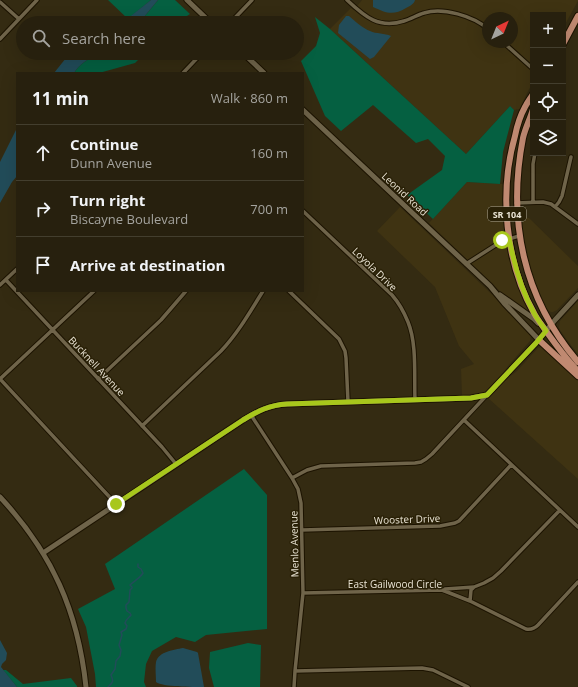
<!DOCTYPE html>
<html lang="en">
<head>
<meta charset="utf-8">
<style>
	:root { --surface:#27200e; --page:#2f2817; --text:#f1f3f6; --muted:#a4a39e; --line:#433e2e }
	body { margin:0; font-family:"Open Sans",sans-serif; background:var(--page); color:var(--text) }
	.controls { position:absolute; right:12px; top:12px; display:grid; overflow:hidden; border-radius:0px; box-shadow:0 4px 16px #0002 }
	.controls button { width:36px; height:36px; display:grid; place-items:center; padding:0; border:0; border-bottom:1px solid var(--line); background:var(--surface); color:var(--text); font:20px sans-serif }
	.compass { position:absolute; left:482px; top:12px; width:36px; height:36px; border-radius:50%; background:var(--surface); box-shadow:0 4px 16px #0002; rotate:43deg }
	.stop { position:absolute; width:12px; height:12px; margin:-9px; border:3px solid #a8c71c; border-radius:50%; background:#fff }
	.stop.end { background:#a8c71c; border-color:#fff; box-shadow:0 1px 4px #0008 }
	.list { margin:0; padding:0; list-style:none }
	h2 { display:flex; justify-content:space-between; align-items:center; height:52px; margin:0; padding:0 16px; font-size:17px }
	h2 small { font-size:13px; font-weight:400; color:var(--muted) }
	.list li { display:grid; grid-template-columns:26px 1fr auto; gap:12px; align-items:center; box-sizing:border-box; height:56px; padding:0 16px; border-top:1px solid var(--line) }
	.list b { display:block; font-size:15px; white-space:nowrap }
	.list p { margin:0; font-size:13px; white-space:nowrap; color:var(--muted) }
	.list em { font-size:13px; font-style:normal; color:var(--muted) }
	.icon { flex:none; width:22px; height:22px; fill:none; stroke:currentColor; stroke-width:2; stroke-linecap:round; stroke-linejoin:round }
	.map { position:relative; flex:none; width:578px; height:687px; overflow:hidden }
	.search { position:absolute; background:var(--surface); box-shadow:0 4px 16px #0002; left:16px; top:16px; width:288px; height:44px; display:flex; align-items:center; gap:10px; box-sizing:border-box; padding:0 14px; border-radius:22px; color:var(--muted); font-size:15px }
	.panel { position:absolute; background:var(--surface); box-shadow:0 4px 16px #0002; left:16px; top:72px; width:288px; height:220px; border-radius:0px }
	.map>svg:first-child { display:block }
</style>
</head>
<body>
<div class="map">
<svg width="578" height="687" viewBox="0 0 578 687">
	<rect width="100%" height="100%" fill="#342b12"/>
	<path fill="#3f3312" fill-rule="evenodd" d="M362 0H578V1L563 28V15H533V82L527 93 520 109 514 110 510 106 466 154 330 29 351 8 354 10ZM488 18H512V42H488Z
		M467 182 504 184V221L509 254 524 298 530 314 503 294 429 223Z
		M400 207 503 305 530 334 531 336 530 341 508 366 503 373 488 390 479 395 462 396 461 369 474 364 459 346 435 287 377 231Z
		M520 217 529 218 578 266V288L557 310 553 312H551L546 309 538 293 528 263Z
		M578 301V354L567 340 560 330 559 327 560 321Z
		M541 347 544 348 578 379V479L488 398 504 381 517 371 538 348Z"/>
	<path fill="#056041" d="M108 0H151L128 19Z
		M158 0H175L190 14 176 23H139Z
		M315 17 330 29 466 154 510 106 514 110 503 152 500 184 467 182 433 219 407 195 442 170 445 156 428 139 416 143 373 105 341 131 325 116 301 61 316 46 320 33Z
		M99 53H145L135 63 99 73H74C79 64 90 58 99 53Z
		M244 469 267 495V629L206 635 195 642 176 637 152 651 146 664 144 682 146 687H96L95 674 86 627 78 609 115 589 105 564Z
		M248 643 261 645 260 687H214L209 668 210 652Z
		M3 670H6L23 684 71 678 77 686V687H17Z"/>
	<path fill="#224c59" d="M151 0H158L139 23H122Z
		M373 0H415C414 4 410 6 406 8 393 16 386 13 373 7Z
		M346 16H349C355 21 362 28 370 31 376 34 385 33 391 36L374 57 370 59 338 33 339 25Z
		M70 53H99C90 58 79 64 74 73H54Z
		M17 128V176L12 182 0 203V162Z
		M0 640 7 653 6 660 2 664 1 667 17 687H0Z
		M183 648 197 652 198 653 204 687C192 687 163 687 156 682 156 676 155 668 156 662 159 651 174 650 183 648Z"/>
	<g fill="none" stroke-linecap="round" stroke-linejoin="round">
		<path stroke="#224c59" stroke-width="1.5" d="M108 687C113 682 114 682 111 675L115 669 116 661 120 656 121 650 119 645 122 635 121 632 126 629 127 626 125 623C126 619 129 618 131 615L130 613 127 611 126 608V605L129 602 130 590 132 588V587L130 585C134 581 140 578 143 573L141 569 138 567V564"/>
		<defs>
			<path id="street" d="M347 0C365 17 379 29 404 21 411 19 417 15 424 13 443 7 473 16 488 29
				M0 2 19 19
				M230 23 252 0
				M0 39 37 0
				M503 42 533 69
				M183 73 202 53
				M533 202V164L535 153
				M516 203 543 202 551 204 578 224
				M555 207 559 202 562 196 571 157
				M303 211 392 295C399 303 404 312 408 322 417 344 414 375 415 400
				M466 264 502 241 519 236
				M6 280 162 447 176 464
				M0 285 17 269
				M289 291 339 339 345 351 346 358 348 402
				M0 379 116 504
				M0 379 94 291
				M98 379 161 320 186 291
				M251 415 292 478 298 489 301 503 303 593 295 671 294 687
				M464 420 578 527
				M142 426 221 351C238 333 250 312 263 291
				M292 478 307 470 321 466 415 463 421 462 426 459 432 454 486 396
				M302 530 440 526 455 523 459 521 511 465
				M445 589 474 587
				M303 593 442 590 470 601 526 629C531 630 534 629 538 625L578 582
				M470 601 471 590 474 587 484 583 493 578 501 571 560 510
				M295 671 422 668 433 670 468 687"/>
			<path id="secondary" d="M187 0 211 23
				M243 53 264 73
				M303 110 490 286 504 303 539 340
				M500 295 534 319 538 323
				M0 497C52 553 78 611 86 687
				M43 553 243 420C258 411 269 405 287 404L471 398 487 395 536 343 555 320 578 295"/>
			<path id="primary" d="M563 44 578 16
				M533 94C530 99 527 103 525 107 520 116 517 126 515 136 499 192 505 262 534 313 537 319 542 325 546 331 556 345 566 359 578 371
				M533 109C530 119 525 129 523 138 507 220 523 298 578 362
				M539 340 578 376"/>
		</defs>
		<use href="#street" stroke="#1c1300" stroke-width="5.5"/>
		<use href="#secondary" stroke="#1c1300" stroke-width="7"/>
		<use href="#primary" stroke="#1c1300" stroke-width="8"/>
		<use href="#street" stroke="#6f644a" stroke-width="3.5"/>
		<use href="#secondary" stroke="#6f644a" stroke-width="5"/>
		<use href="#primary" stroke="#c08971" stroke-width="6"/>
	</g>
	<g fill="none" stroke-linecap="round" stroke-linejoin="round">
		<path stroke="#a8c71c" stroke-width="5" d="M116 504 243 420C258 411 269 405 287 404L471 398 487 395 536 343 546 331C542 325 537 319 534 313 521 290 514 264 509 238L502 240"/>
	</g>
	<g text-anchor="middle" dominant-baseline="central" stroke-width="3" stroke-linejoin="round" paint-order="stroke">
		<rect fill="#2a2107" stroke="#b0a996" stroke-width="1" x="488" y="207" width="38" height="14" rx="3"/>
		<g font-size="9" font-weight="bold" fill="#e9e3d4">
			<text x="507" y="214">SR 104</text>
		</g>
		<g font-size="10" fill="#e9e3d4" stroke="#2a2107">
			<text transform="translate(405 194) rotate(43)">Leonid Road</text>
			<text transform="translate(375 269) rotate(44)">Loyola Drive</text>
			<text transform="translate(97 366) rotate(47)">Bucknell Avenue</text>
			<text transform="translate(407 519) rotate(-2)">Wooster Drive</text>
			<text transform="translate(294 544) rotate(-91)">Menlo Avenue</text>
			<text x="395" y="584">East Gailwood Circle</text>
		</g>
	</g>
</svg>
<div class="controls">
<button>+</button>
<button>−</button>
<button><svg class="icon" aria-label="locate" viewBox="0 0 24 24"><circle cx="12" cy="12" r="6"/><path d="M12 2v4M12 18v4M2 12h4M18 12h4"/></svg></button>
<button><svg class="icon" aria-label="layers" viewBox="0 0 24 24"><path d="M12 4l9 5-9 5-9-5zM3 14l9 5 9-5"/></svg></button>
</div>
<svg class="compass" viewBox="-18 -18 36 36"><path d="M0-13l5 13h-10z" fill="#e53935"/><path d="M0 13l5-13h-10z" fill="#a4a39e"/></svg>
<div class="stop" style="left:502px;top:240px"></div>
<div class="stop end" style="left:116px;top:504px"></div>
<div class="search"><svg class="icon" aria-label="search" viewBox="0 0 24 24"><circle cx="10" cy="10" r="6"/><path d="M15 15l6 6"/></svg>Search here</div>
<section class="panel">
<h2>11 min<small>Walk · 860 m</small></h2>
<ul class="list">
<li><svg class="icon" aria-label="ahead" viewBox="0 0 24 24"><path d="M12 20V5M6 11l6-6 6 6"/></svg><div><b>Continue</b><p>Dunn Avenue</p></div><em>160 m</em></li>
<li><svg class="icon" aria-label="right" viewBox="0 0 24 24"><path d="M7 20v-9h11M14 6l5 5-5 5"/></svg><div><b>Turn right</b><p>Biscayne Boulevard</p></div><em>700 m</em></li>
<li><svg class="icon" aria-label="arrive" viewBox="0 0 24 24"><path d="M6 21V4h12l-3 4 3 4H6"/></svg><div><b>Arrive at destination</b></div></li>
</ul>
</section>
</div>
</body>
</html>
